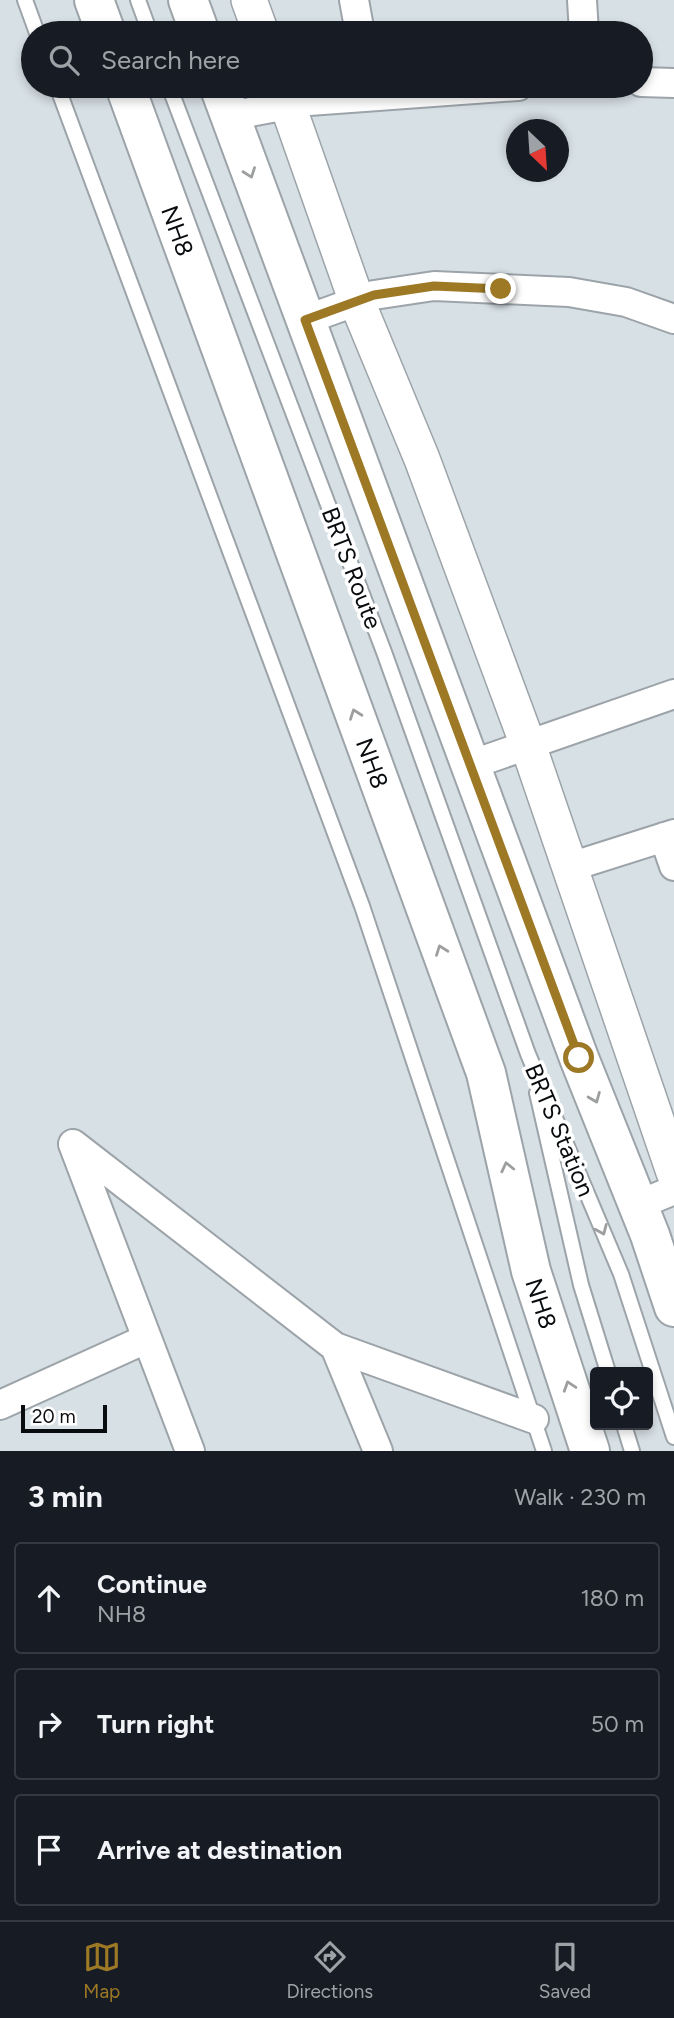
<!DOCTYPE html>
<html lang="en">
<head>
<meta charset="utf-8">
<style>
	:root { --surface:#171b24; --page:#20242c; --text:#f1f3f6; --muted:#9ea1a6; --line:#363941; --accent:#9d7925 }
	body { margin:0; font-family:Figtree,sans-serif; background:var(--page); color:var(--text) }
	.controls { position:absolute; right:21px; bottom:21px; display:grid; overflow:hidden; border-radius:7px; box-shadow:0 4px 10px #0003 }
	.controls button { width:63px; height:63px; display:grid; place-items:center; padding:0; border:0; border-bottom:2px solid var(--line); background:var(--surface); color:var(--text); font:35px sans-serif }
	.compass { position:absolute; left:506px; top:119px; width:63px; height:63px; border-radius:50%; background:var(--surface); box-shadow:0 4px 10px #0003; rotate:155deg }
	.scale { position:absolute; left:21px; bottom:18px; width:86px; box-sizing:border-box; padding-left:7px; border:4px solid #090c0e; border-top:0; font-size:19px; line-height:24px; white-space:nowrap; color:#090c0e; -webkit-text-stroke:5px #fff; paint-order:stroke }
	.stop { position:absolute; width:21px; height:21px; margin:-16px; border:5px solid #9d7925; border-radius:50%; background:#fff }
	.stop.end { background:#9d7925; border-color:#fff; box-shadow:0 2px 7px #0008 }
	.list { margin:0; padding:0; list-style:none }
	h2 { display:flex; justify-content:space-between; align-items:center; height:91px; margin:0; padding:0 28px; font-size:30px }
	h2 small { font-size:23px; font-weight:400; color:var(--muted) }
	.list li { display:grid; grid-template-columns:46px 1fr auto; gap:21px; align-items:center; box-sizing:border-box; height:112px; margin:0 14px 14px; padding:0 14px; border:2px solid var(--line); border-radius:7px }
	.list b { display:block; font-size:26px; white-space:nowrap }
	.list p { margin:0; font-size:23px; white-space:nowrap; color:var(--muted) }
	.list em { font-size:23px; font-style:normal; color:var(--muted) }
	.icon { flex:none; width:38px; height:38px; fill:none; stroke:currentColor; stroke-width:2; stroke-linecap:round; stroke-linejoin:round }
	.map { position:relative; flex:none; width:674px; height:1451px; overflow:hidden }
	.search { position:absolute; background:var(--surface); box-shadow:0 4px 10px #0003; left:21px; right:21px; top:21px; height:77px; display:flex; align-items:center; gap:18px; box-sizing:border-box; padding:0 24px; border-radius:38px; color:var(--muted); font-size:26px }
	.sheet { height:469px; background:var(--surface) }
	nav { display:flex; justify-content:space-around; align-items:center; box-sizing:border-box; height:98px; border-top:2px solid var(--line); background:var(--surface); font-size:19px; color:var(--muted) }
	nav a { display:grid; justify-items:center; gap:4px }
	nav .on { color:var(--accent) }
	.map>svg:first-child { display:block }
</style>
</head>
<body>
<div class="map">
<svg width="674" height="1451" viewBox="0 0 674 1451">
	<rect width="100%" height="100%" fill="#d7e0e5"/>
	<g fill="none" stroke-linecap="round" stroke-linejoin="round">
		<defs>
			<path id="service" d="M25 0 37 33
				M138 0 150 33
				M57 86 362 906 544 1451
				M169 86 384 652 528 1054 621 1274 674 1437
				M537 1093 581 1285 608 1372
				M624 1425 632 1451"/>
			<path id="minor" d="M354 0 360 33
				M582 0 584 33
				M641 82 674 83
				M229 116 309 101 518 86
				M305 320 374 295 434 286 569 292 626 302 674 319
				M470 765 674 694
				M664 837 674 866
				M570 867 674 834
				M73 1144 335 1347 534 1419
				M73 1144 190 1451
				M638 1205 674 1190
				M335 1347 378 1451
				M0 1405 146 1339"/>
			<path id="tertiary" d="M249 0 261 33
				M281 86 357 302 422 459 528 745 674 1172"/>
			<g id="primary">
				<path d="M94 0 106 33"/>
				<path d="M188 0 200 33"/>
				<path id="s1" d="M125 86 486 1073 531 1271 590 1451"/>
				<path d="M219 86 579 1058 650 1235 674 1307"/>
			</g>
		</defs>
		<use href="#service" stroke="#9ca4a9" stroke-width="18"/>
		<use href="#minor" stroke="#9ca4a9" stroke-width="32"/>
		<use href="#tertiary" stroke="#9ca4a9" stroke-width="38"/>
		<use href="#primary" stroke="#9ca4a9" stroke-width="42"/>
		<use href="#service" stroke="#fff" stroke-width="14"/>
		<use href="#minor" stroke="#fff" stroke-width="28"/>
		<use href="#tertiary" stroke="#fff" stroke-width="35"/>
		<use href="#primary" stroke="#fff" stroke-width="38"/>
	</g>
	<defs><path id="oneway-chevron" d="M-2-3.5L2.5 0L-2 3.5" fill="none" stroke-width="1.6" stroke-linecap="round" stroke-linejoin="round" transform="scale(1.75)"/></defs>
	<g stroke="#9d9e9f">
		<use href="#oneway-chevron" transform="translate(250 173) rotate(70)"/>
		<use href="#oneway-chevron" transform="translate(355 714) rotate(-110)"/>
		<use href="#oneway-chevron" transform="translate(441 950) rotate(-110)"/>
		<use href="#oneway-chevron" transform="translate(595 1098) rotate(68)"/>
		<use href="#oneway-chevron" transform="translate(507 1167) rotate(-103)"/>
		<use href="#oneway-chevron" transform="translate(602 1230) rotate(67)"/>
		<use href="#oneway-chevron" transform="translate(569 1386) rotate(-108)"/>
	</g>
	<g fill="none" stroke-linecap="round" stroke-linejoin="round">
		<path stroke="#9d7925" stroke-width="9" d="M501 289 434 286 374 295 305 320 579 1058"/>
	</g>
	<g text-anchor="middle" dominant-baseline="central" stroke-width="7" stroke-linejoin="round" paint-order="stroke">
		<g font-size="24" fill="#090c0e" stroke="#fff">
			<text stroke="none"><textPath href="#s1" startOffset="154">NH8</textPath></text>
			<text transform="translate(352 568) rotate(69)">BRTS Route</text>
			<text stroke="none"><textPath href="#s1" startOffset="721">NH8</textPath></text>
			<text transform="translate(560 1130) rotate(67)">BRTS Station</text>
			<text stroke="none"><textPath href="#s1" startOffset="1288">NH8</textPath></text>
		</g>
	</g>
</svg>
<div class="controls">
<button><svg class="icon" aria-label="locate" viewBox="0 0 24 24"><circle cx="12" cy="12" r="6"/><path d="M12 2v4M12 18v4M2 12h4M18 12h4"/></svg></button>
</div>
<svg class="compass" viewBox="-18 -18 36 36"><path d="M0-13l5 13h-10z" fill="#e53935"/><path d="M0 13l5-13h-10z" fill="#9ea1a6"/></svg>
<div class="scale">20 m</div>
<div class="stop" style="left:579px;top:1058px"></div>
<div class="stop end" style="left:501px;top:289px"></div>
<div class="search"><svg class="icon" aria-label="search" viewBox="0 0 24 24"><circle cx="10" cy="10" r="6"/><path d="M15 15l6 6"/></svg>Search here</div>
</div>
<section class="sheet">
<h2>3 min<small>Walk · 230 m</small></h2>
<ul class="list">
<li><svg class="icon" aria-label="ahead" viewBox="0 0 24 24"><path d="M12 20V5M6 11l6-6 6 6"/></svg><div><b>Continue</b><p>NH8</p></div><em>180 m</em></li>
<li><svg class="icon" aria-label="right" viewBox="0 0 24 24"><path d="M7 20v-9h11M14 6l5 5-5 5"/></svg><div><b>Turn right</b></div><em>50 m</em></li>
<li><svg class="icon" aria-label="arrive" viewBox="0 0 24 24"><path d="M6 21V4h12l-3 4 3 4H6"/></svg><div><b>Arrive at destination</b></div></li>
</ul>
</section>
<nav>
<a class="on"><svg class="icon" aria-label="map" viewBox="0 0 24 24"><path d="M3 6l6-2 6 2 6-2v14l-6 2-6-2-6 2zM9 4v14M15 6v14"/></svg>Map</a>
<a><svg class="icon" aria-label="directions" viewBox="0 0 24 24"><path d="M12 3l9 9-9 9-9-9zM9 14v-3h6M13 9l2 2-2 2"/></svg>Directions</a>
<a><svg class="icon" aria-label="saved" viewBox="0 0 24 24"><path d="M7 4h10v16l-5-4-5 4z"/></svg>Saved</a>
</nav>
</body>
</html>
